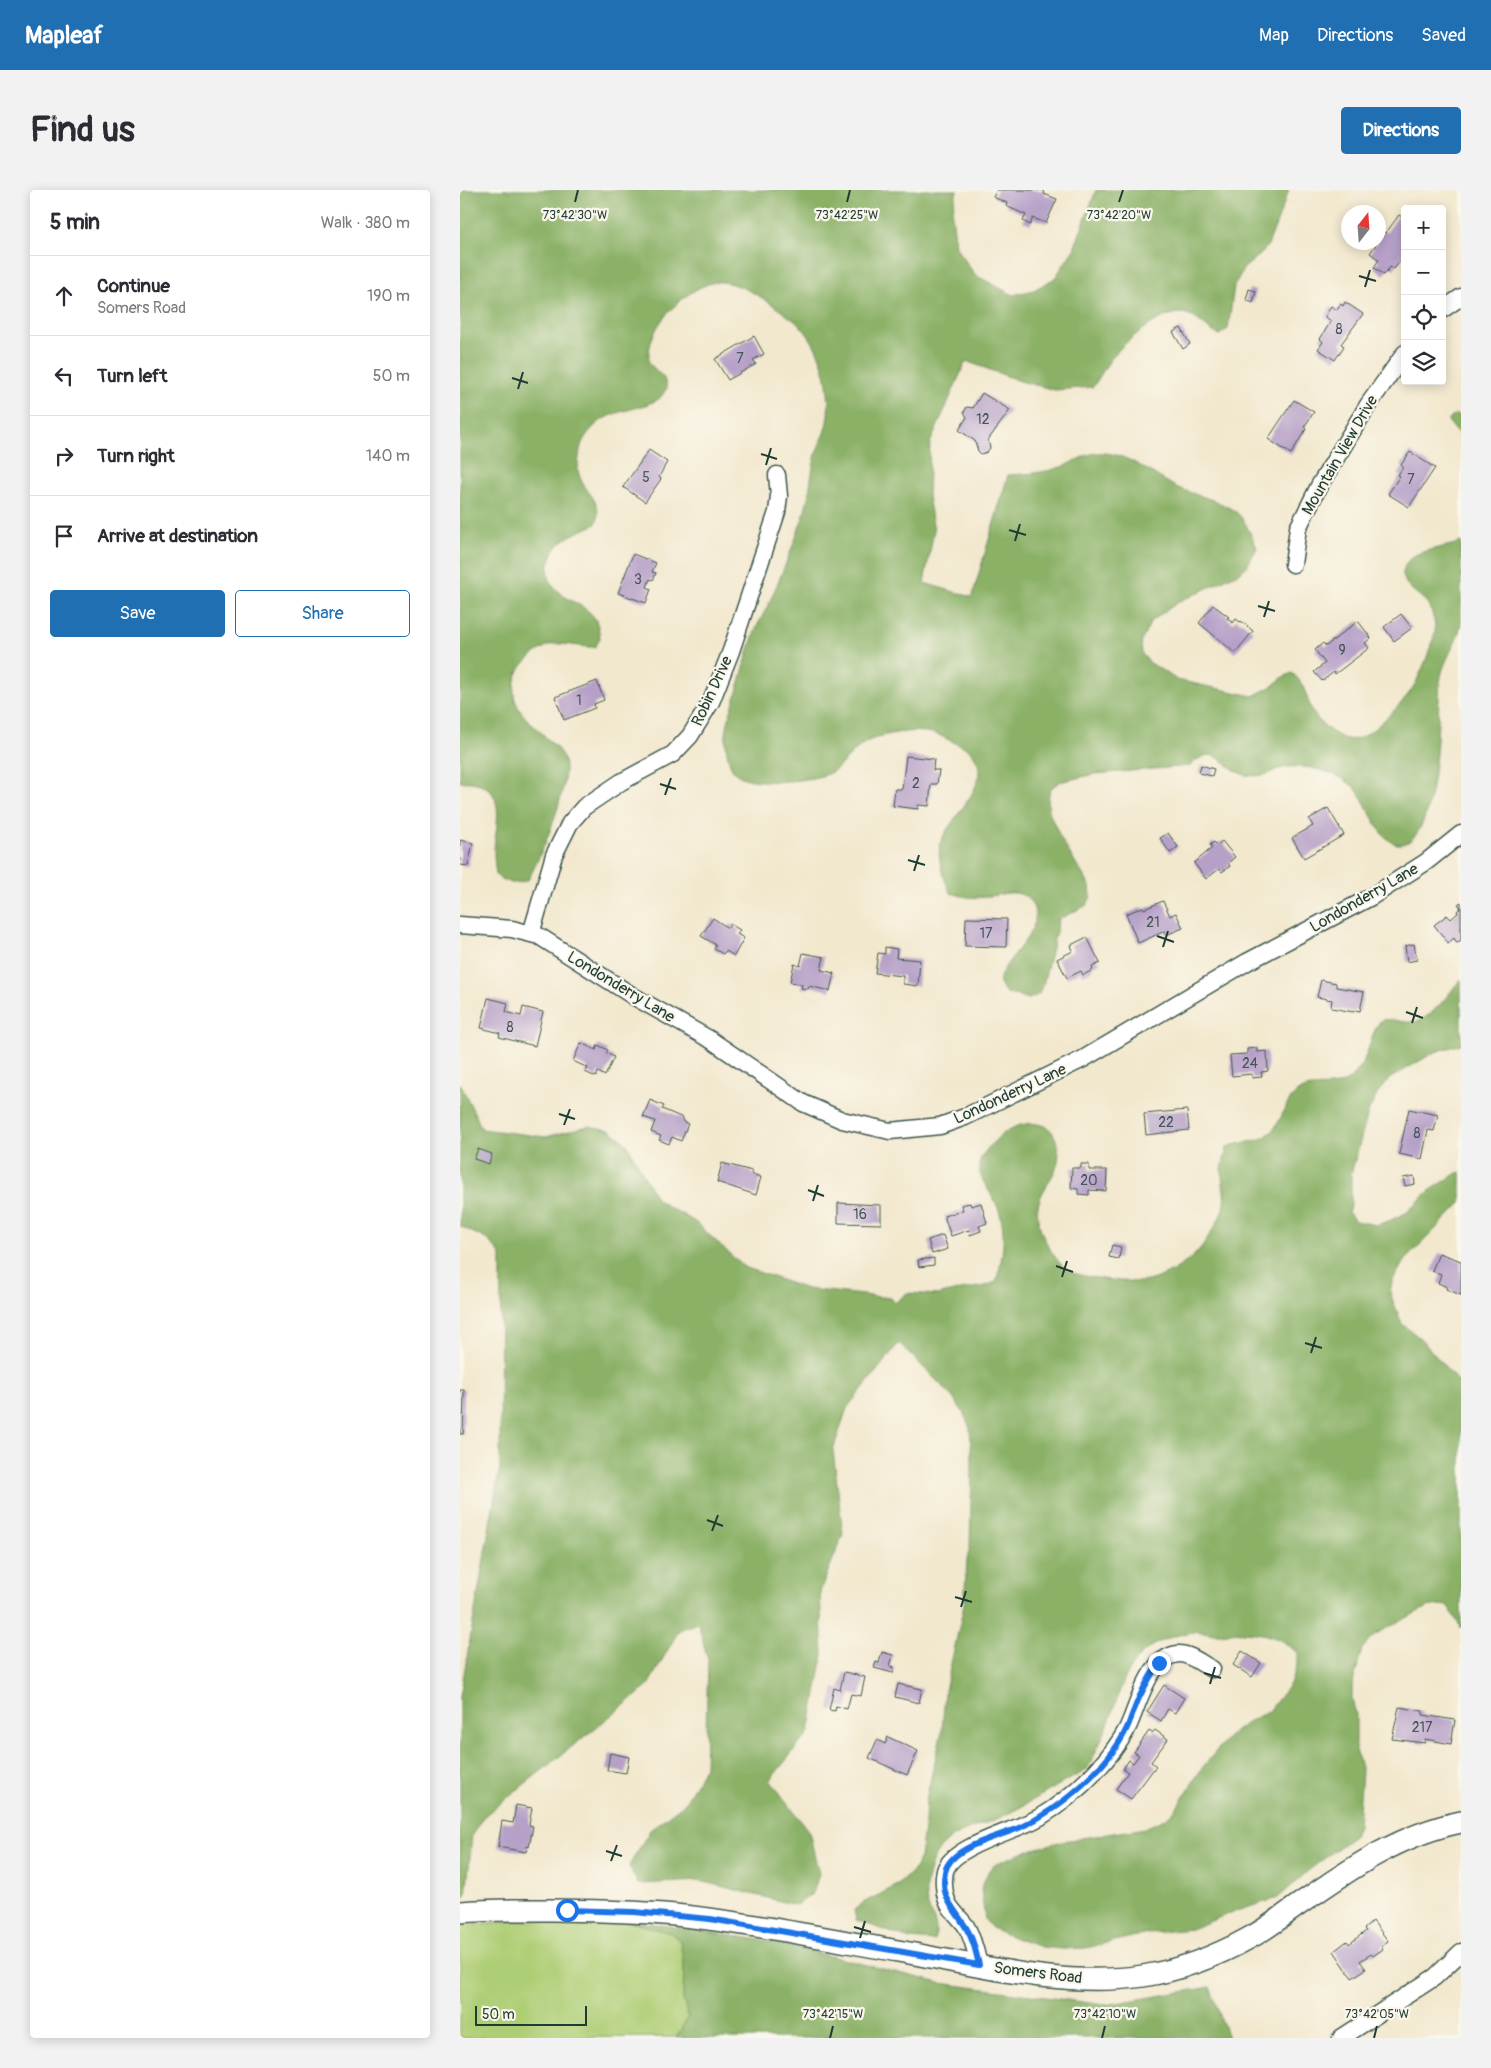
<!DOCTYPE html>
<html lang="en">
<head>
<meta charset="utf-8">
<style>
	:root { --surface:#fff; --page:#f2f2f3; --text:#2b2b33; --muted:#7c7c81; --line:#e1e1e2; --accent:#1f6fb2 }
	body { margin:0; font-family:Pangolin,sans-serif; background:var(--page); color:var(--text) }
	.controls { position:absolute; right:15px; top:15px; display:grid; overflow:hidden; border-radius:5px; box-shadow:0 2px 12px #0003 }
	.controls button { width:45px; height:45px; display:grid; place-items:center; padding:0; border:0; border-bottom:1px solid var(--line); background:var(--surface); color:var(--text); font:25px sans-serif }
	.compass { position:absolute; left:881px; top:15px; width:45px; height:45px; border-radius:50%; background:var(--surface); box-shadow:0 2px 12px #0003; rotate:17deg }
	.scale { position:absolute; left:15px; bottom:12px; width:112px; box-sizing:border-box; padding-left:5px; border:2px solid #1f3d34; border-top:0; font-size:14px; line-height:18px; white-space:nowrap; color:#1f3d34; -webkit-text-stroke:4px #fbf7ec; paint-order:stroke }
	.stop { position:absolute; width:15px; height:15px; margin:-11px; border:4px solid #1a73e8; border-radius:50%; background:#fff }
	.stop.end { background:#1a73e8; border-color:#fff; box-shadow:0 1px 5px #0008 }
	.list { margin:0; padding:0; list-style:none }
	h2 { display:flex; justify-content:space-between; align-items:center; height:65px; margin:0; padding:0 20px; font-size:21px }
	h2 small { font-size:16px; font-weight:400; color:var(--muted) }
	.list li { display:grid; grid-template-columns:32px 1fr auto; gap:15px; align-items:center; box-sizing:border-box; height:80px; padding:0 20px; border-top:1px solid var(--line) }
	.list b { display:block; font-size:19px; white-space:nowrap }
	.list p { margin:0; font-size:16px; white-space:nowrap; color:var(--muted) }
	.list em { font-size:16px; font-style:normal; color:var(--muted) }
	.actions { display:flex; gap:10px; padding:15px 20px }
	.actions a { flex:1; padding:11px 0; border:1px solid var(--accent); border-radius:5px; text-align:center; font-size:18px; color:var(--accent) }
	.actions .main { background:var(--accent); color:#fff }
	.icon { flex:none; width:28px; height:28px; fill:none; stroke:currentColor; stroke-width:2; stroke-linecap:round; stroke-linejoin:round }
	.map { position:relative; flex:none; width:1001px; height:1848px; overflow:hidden; border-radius:5px }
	header { display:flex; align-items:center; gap:30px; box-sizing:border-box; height:70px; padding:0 25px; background:var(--accent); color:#fff }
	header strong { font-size:24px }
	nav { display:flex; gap:28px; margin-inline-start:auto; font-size:18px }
	.intro { display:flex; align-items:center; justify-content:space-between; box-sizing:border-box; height:120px; padding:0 30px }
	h1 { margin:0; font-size:35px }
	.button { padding:12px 22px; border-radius:5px; background:var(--accent); color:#fff; font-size:18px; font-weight:700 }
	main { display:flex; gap:30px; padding:0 30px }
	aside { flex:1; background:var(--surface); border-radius:5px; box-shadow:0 2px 12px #0003 }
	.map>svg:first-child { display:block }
</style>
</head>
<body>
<header>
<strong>Mapleaf</strong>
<nav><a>Map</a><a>Directions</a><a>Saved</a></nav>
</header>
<div class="intro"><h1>Find us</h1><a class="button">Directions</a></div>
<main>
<aside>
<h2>5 min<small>Walk · 380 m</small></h2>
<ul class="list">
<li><svg class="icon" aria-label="ahead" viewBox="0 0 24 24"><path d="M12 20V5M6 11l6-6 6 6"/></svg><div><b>Continue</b><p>Somers Road</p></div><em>190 m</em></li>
<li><svg class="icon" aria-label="left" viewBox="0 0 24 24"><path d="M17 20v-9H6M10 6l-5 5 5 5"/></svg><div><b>Turn left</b></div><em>50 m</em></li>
<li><svg class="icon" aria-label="right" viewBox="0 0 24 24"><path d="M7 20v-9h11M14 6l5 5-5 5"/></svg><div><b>Turn right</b></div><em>140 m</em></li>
<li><svg class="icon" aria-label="arrive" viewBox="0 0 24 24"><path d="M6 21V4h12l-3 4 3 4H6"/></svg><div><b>Arrive at destination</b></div></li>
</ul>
<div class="actions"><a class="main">Save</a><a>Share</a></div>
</aside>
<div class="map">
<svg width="1001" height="1848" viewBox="0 0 1001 1848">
	<rect width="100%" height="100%" fill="#fbf7ec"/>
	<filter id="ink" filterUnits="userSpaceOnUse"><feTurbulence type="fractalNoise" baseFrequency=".02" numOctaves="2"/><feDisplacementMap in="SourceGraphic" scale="10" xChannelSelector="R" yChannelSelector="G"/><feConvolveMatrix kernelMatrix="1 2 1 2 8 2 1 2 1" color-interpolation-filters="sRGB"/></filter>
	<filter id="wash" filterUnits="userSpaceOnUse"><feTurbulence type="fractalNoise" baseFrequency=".0096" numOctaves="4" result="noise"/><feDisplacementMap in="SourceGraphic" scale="20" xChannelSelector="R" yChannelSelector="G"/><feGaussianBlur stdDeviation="1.12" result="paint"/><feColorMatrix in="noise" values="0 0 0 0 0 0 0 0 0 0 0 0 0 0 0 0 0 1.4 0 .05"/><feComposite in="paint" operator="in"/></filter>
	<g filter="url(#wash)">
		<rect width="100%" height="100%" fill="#f2e8ce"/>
		<path fill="#aece75" stroke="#668654" d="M160 1729 211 1743 220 1751 224 1775 223 1809 228 1827 217 1847 0 1848V1736L52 1731Z"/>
		<path fill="#8ab166" stroke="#54774d" d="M0 0H497L492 24 496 57 515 85 553 105 574 100 595 88 614 59 636 0H829L808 55 801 64 784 78 774 96 768 139 759 145C747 140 736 125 723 123 700 121 662 154 650 170 644 179 639 188 633 197L595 200 560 191 506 171 470 253 468 306 474 340 464 393 512 407 548 285C566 284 584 283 601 277 616 272 628 261 644 263 668 264 695 286 716 297 736 306 758 309 776 322 786 330 791 346 797 358L786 377 778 383 717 413 691 431 681 452 682 464 689 472 717 490 793 506 814 495 823 487 832 483C846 494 845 507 853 522 857 531 872 543 881 547 897 555 910 542 921 533 932 523 944 511 952 499 958 491 976 448 975 439 975 433 973 426 971 420 966 403 930 396 948 371 956 359 987 358 1001 352 1001 378 1001 406 1001 432 999 452 982 471 980 492 977 521 980 651 941 654 919 656 908 610 893 596 875 581 841 572 818 579 814 580 811 583 808 584 803 586 790 586 785 585 762 578 756 550 730 576L635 584 599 592 590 599 588 610 589 622 602 651 630 696 631 706 627 715 599 729 584 791 579 804 569 809 546 803C545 801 541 797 540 794 535 774 587 743 573 716 563 695 542 705 525 707 513 709 501 706 491 703 484 691 477 669 480 655 487 628 537 593 512 563 507 557 500 555 493 552 487 549 480 545 473 543 453 539 426 543 408 551 392 559 382 579 365 585 346 591 295 596 278 585 270 580 267 565 266 556 264 539 272 518 277 502 283 483 287 463 294 444 298 432 306 421 311 409 322 383 334 355 343 327 350 306 350 289 355 268 357 258 363 248 366 237 374 203 363 154 335 131 314 116 290 96 263 92 240 89 204 121 195 142 190 152 188 162 189 173L204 188 207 198C204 202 201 208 197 210 170 224 146 217 126 246 121 253 120 259 119 267 112 302 146 303 136 334 114 344 95 349 89 374 87 384 89 392 96 399 106 411 124 414 133 426 138 432 139 441 140 448L135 457C121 458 99 451 89 455 79 459 62 473 58 482 44 516 68 529 90 551 96 557 101 562 104 570 111 596 81 666 68 690 53 695 49 694 36 685 35 677 34 669 34 661 35 640 47 604 20 594 13 592 7 591 0 592Z
			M995 224 1001 227V247L988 231Z
			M1001 789V854L975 862 929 889 919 901 909 920 891 984V1016L888 1022 895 1031 916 1035 926 1032 946 1023 968 1002 997 983 1001 982V1013L944 1071 932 1092 930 1103 942 1134 960 1148 1001 1195V1438L988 1416 979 1415 967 1417 916 1444 902 1459 892 1497V1510L896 1524V1560L902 1581 898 1635 894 1646 849 1680 818 1708 773 1722 731 1739 688 1743 626 1758 602 1759 581 1757 560 1750 532 1738 525 1730 521 1698 529 1680 537 1673 569 1660 603 1651 685 1638 704 1629 714 1622 742 1578 768 1547 788 1532 809 1521 830 1494 837 1474V1463C816 1441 788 1440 760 1444 751 1445 742 1440 733 1442 658 1454 666 1500 639 1555 635 1562 632 1573 627 1579 622 1584 610 1588 604 1592 583 1604 563 1617 541 1627 520 1637 492 1641 478 1661 470 1672 465 1694 466 1708 468 1725 481 1732 474 1751L450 1749 396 1730 394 1720 403 1713 438 1695 456 1677 460 1667 465 1632 466 1609 482 1541 485 1501 504 1415 507 1369 510 1358 512 1273 510 1238 503 1222 490 1204 439 1153 387 1218 373 1260 383 1344 360 1402 363 1465 349 1542 310 1590 349 1642 359 1684 353 1703 336 1715 240 1691 178 1694 169 1676 190 1640 225 1613 245 1577 248 1470 238 1433 219 1440 187 1497 23 1627 12 1645 6 1706 0 1708V1507L40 1276 41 1065 28 1050 0 1036V893L22 939 86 947 128 936 150 940 167 954 197 1010 235 1032 284 1077 347 1099 431 1108 435 1113 447 1103 478 1105 489 1102 525 1096 536 1092C543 1068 547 1042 538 1018 533 1004 520 992 519 977 519 968 524 963 529 957 543 941 562 928 585 936 590 938 594 944 596 950 607 978 583 992 578 1016 574 1035 592 1068 607 1080 614 1086 651 1090 662 1091 668 1091 674 1092 681 1092 701 1090 726 1075 739 1060 744 1054 748 1047 752 1041 757 1033 763 1023 764 1013 766 1003 761 990 762 980 763 972 766 965 767 957 782 951 798 954 810 943 823 932 825 907 841 900 858 892 878 903 895 884 911 866 908 846 921 830 933 828 941 833 952 832 970 832 990 802 1001 789Z
			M160 1729 308 1751 480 1793 645 1815 750 1797 768 1848H216L228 1827 223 1809 224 1775 220 1751 211 1743Z"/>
		<g id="blocks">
			<path fill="#b6a0c8" d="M537 0H582L585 2 584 4 597 9 586 33 573 28 570 35 563 31 566 25 546 16 547 13 533 7Z
				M939 25 945 29V65L934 79 930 77 924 85 914 77 919 70 910 63 918 52V39L919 38 926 43Z
				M789 99 796 101 793 113 786 110Z
				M885 112 903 124 881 154 884 156 875 170 858 159 863 152 860 149 871 131 865 127 871 116 877 120 881 114 883 116Z
				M721 138 730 154 723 159 713 142Z
				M294 146 304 164 293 170 296 174 268 190 255 169Z
				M522 203 550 220 528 250 530 258 527 262 521 264 518 261 515 251 499 240 507 227 504 222 507 217 513 218Z
				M834 210 854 222 844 237 846 239 831 264 808 249Z
				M189 260 207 272 199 287 201 289 185 312 163 297Z
				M950 262 975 278 949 317 928 304 940 286 938 285 943 277 941 275Z
				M173 364 196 373 192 382 196 383 193 390 190 389 187 397 191 399 186 413 158 403Z
				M753 415 769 427 767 428 773 433 776 429 780 432 781 431 793 441 775 463 739 433Z
				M941 424 952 438 934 451 924 437Z
				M898 431 911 448 905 453 909 458 875 484 874 482 862 491 854 482 865 473 855 460 863 453 866 456Z
				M137 491 144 510 134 514 135 518 104 530 95 507Z
				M446 566 474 569 473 580H479L477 594H471L469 616 458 615V619L433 616 435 599H442Z
				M741 575 754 579 752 586 739 583Z
				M868 618 884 645 844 668 832 648 853 636 849 629Z
				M708 643 718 657 710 663 700 648Z
				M0 650 13 653 8 676 0 675Z
				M762 651 775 667 768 673 770 676 762 682 759 679 746 689 734 673 752 658 750 655 754 652 757 655Z
				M703 711 710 726 716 723 723 738 706 745 705 741 678 753 666 724 683 717 684 719Z
				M1001 712V750L997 753 994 748 988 753 974 735 987 725 991 729 998 723 997 721 1001 718 998 714Z
				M253 728 268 738 270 734 280 740 277 744 284 748 274 766 266 761 263 764 254 759 256 755 241 746Z
				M506 728 547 729 546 757 505 756Z
				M627 747 640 773 632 777 633 780 623 785 621 781 607 788 597 769 613 761 611 755Z
				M954 754 957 770 947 772 945 756Z
				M425 757 437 759 436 768 460 770 458 796 443 794V786L415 783 418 763 425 764Z
				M343 763 364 767 361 780 374 783 370 801 349 796 348 799 341 798 342 794 330 792 334 774 340 776Z
				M861 790 876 793V797L904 802 900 821 895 820 894 822 871 818 872 810 857 807Z
				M28 808 48 813 46 822 61 826 63 817 83 822 75 856 39 847 40 843 21 838Z
				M121 853 136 860 138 855 148 860 146 863 154 867 145 886 138 882 136 887 125 882 128 878 113 871Z
				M797 858V862L807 861 808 881 801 882 802 887 792 888V884L772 886 770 865 787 864V859Z
				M190 910 204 916 202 919 223 928 222 931 228 934 221 951 212 947 209 954 199 950 201 946 191 942 195 931 183 927Z
				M949 919 978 925 974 941 968 940 962 969 939 964Z
				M727 920 729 940 686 945 684 924Z
				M18 959 32 964 29 974 14 969Z
				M262 973 292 981 291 984 301 987 296 1005 257 992Z
				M621 974H629V980H647L646 1001 629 1000V1005L618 1004V999L611 998 612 978H621Z
				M954 986 955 994 945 996 943 988Z
				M378 1013 421 1015V1034L378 1033Z
				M510 1013 511 1016 521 1013 527 1033 519 1036 521 1041 510 1045 509 1040 491 1046 484 1026 503 1020 501 1015Z
				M483 1045 488 1059 472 1064 468 1050Z
				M652 1055 661 1057 659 1069 649 1067Z
				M979 1063 1001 1071V1105L986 1099 987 1097 978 1093 981 1084 972 1081Z
				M474 1068V1075L459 1077 458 1070Z
				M0 1200H4L3 1244H0Z
				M782 1461 801 1473 792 1487 773 1475Z
				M422 1462 433 1465 430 1476 434 1477 433 1483 414 1478 416 1472 419 1473Z
				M384 1482 405 1487 401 1506 391 1504 387 1519 376 1516 375 1521 369 1520 374 1498 380 1500Z
				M438 1494 462 1499 459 1513 435 1507Z
				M704 1495 724 1508 715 1523 708 1519 701 1531 687 1522Z
				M939 1517 963 1521V1525L995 1530 991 1554 965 1549V1553L932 1549Z
				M695 1540 708 1549 691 1572 696 1576 671 1609 656 1599 668 1582 663 1579 669 1570 673 1573 679 1565 674 1562 689 1541 692 1543Z
				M428 1547 458 1561 447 1585 409 1568 417 1550 425 1554Z
				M150 1563 169 1567 166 1583 147 1580Z
				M56 1615 72 1618 69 1635 73 1636 69 1657 67 1656 66 1662 38 1657 42 1631 53 1633Z
				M913 1731 928 1751 921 1757 923 1759 913 1766 911 1764 900 1771 906 1779 892 1788 874 1761 887 1751 889 1754 906 1741 904 1739Z"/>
		</g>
	</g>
	<g filter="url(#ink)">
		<use href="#blocks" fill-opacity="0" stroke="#3f574b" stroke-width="1"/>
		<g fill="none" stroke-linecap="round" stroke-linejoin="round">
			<defs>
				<path id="minor" d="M982 120 1001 107
					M833 374 838 338 859 296 908 215 945 163
					M0 735 52 739 79 746 173 806 251 850 343 913 382 930 430 941 480 936 505 927 623 869 787 772 911 707 966 672 1001 644
					M71 744 94 665 110 633 124 617 161 592 213 564 230 546 251 512 271 461 317 322 319 306 317 285
					M519 1775C516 1762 513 1748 506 1736 501 1729 494 1723 489 1715 484 1706 482 1688 486 1678 496 1655 556 1641 580 1627 600 1615 620 1598 636 1581 647 1569 659 1554 667 1539 678 1517 688 1467 718 1464 729 1463 742 1474 752 1479
					M881 1848 975 1787 1001 1762"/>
				<path id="major" d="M0 1722C31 1719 63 1720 94 1720 135 1721 175 1721 215 1725 290 1733 364 1748 438 1761 518 1775 601 1798 683 1786 721 1780 757 1766 791 1747 806 1739 820 1728 834 1718 887 1681 937 1645 1001 1632"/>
			</defs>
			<use href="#minor" stroke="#3f574b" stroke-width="19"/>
			<use href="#major" stroke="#3f574b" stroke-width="24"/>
			<use href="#minor" stroke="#fff" stroke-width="16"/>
			<use href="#major" stroke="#fff" stroke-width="21"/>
		</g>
	</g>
	<g fill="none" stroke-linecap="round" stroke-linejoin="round" filter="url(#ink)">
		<path stroke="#1a73e8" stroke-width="6" d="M107 1720 174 1722 250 1729 519 1775C516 1762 513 1748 505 1736 493 1716 480 1708 485 1682 490 1656 540 1647 561 1637 600 1619 649 1577 667 1538 670 1532 671 1526 674 1520 680 1503 689 1488 699 1473"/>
	</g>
	<path fill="none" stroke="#1f3d34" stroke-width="2" d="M115 12 118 0M387 12 390 0M659 12 663 0M899 86 916 91M905 97 910 80M52 188 68 193M58 199 63 182M301 264 317 269M306 275 311 258M549 340 566 345M555 351 560 334M798 416 815 421M804 427 809 411M200 594 216 599M205 605 211 588M448 670 465 675M454 681 459 665M697 746 714 752M703 757 708 741M946 822 963 828M952 833 957 817M99 924 115 929M104 935 110 919M348 1000 364 1006M353 1011 358 995M596 1076 613 1082M602 1087 607 1071M845 1153 862 1158M851 1163 856 1147M247 1330 263 1336M252 1341 258 1325M495 1407 512 1412M501 1417 506 1401M744 1483 761 1488M750 1494 755 1477M146 1661 162 1666M151 1671 157 1655M394 1737 411 1742M400 1748 405 1731M370 1848 373 1836M642 1848 645 1836M914 1848 917 1836"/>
	<g text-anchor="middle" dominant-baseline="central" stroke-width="4.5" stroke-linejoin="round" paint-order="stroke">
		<g font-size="14" fill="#455659">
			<text x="879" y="139">8</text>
			<text x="280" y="168">7</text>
			<text x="523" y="229">12</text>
			<text x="186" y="287">5</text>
			<text x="951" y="289">7</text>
			<text x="178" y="389">3</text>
			<text x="882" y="460">9</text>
			<text x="119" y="510">1</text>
			<text x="456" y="593">2</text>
			<text x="693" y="732">21</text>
			<text x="526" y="743">17</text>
			<text x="50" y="837">8</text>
			<text x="790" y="873">24</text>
			<text x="706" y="932">22</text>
			<text x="957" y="943">8</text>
			<text x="629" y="990">20</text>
			<text x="400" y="1024">16</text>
			<text x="962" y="1537">217</text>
		</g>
		<g font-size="16" fill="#1f3d34" stroke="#fbf7ec">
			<text transform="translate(880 265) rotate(-60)">Mountain View Drive</text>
			<text transform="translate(252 501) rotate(-65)">Robin Drive</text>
			<text transform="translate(904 708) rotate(-30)">Londonderry Lane</text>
			<text transform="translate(161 797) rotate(31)">Londonderry Lane</text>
			<text transform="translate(550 904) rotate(-25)">Londonderry Lane</text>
			<text transform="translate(578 1783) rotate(7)">Somers Road</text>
		</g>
	</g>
	<g font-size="12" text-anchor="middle" fill="#1f3d34" stroke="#fbf7ec" stroke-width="4.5" stroke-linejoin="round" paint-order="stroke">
		<text x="115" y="29">73°42'30"W</text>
		<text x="387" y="29">73°42'25"W</text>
		<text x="659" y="29">73°42'20"W</text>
		<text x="373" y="1828">73°42'15"W</text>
		<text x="645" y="1828">73°42'10"W</text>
		<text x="917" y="1828">73°42'05"W</text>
	</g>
</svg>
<div class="controls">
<button>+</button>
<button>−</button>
<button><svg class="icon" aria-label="locate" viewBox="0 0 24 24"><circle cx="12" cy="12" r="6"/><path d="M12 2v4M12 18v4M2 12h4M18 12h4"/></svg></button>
<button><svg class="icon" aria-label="layers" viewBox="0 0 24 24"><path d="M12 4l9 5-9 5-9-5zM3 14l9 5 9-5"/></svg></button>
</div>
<svg class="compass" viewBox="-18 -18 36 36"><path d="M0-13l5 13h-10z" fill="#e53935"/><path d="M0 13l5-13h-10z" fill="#7c7c81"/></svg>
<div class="scale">50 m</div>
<div class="stop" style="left:107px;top:1720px"></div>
<div class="stop end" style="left:699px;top:1473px"></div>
</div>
</main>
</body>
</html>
